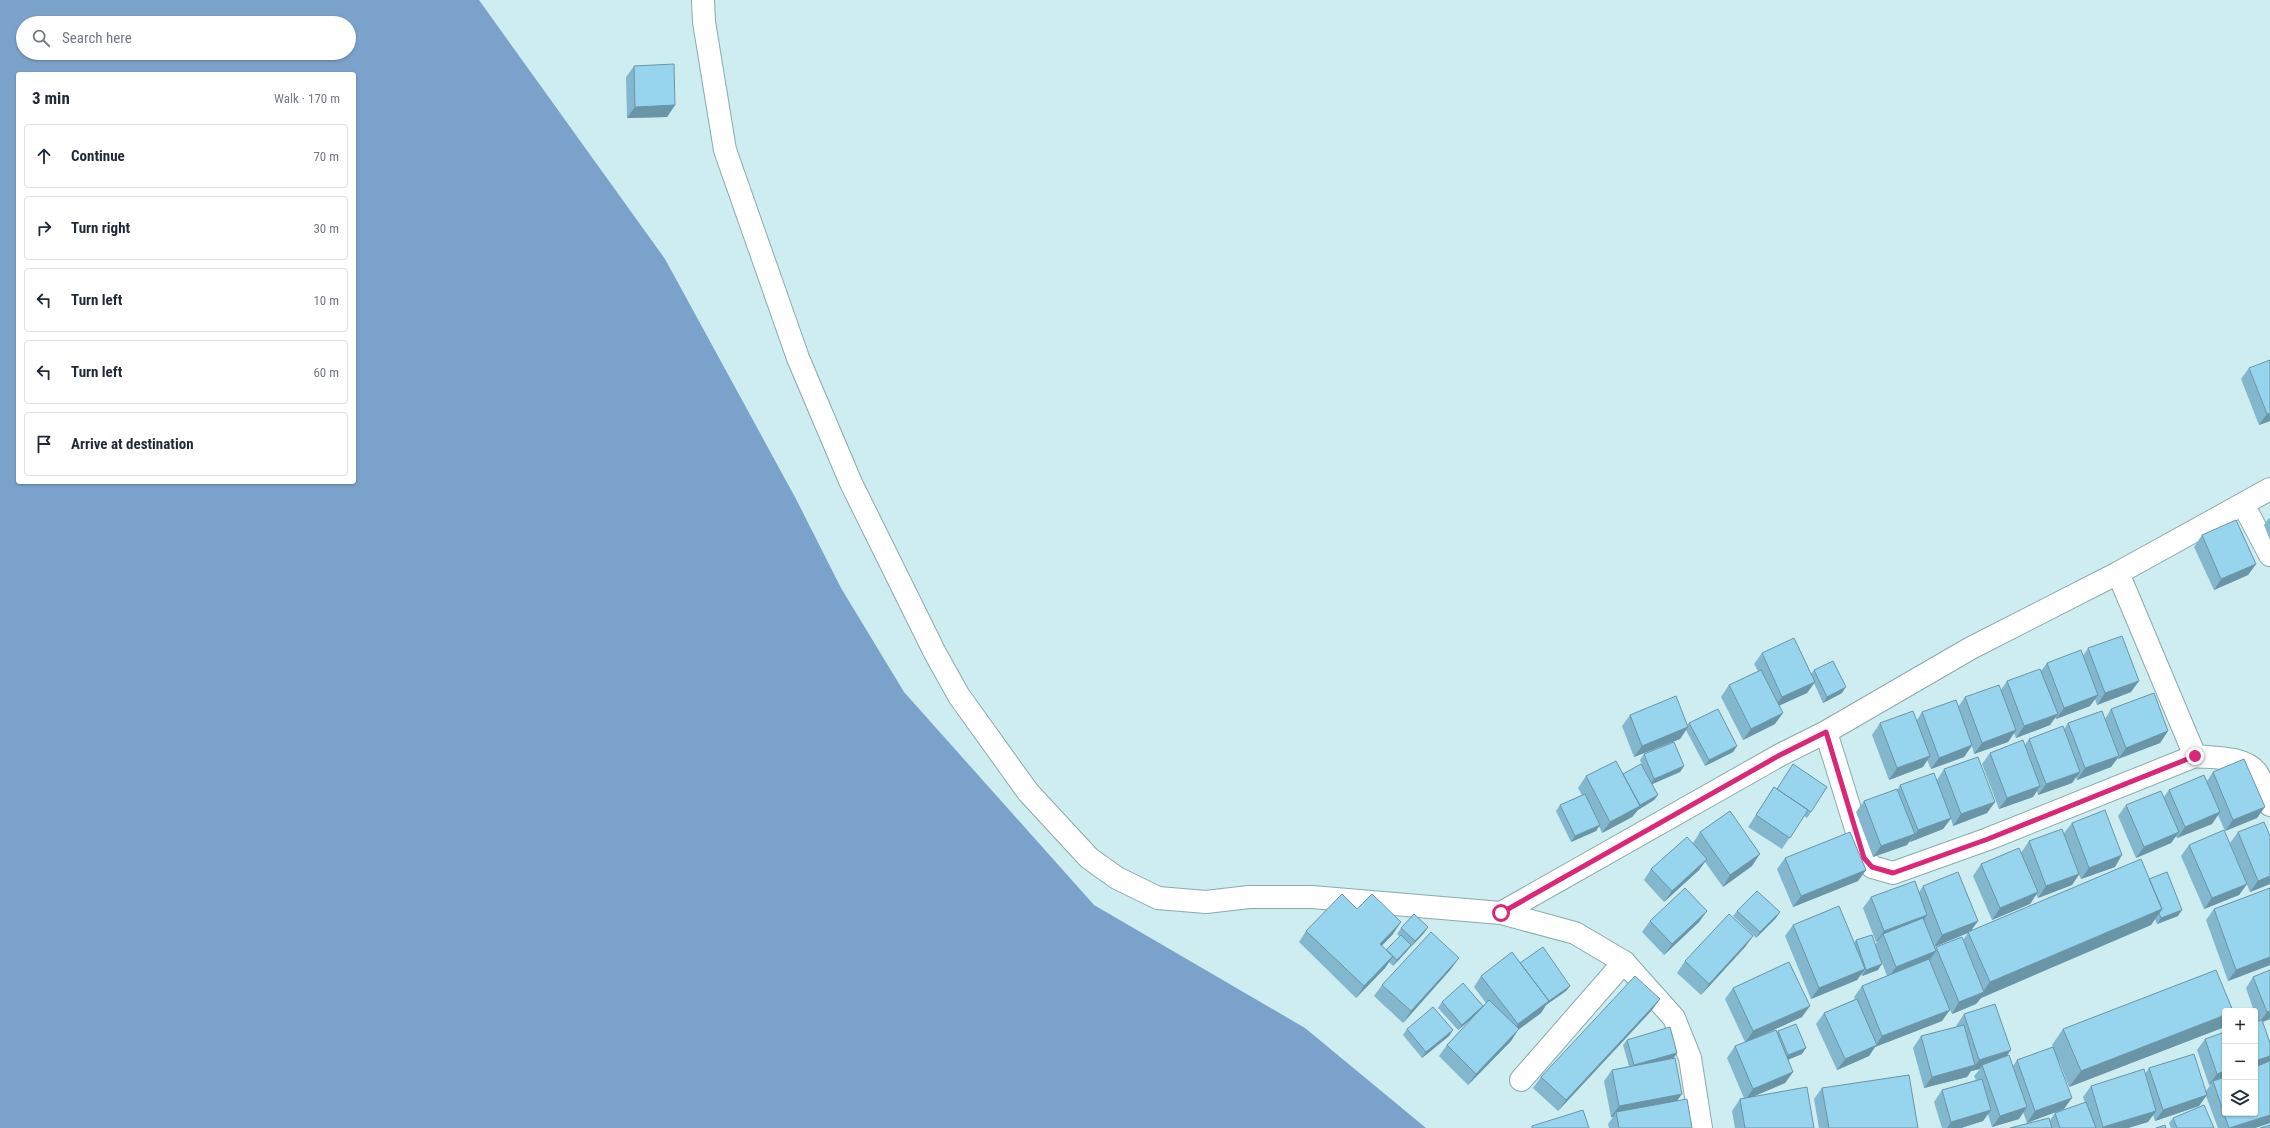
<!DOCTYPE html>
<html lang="en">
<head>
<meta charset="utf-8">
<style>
	:root { --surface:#fff; --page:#f6f6f7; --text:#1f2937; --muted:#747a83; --line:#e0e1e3 }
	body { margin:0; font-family:"Roboto Condensed",sans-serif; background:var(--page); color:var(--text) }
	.controls { position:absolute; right:12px; bottom:12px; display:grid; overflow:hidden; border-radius:4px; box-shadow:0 1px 3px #0004 }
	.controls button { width:36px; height:36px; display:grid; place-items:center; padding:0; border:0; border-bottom:1px solid var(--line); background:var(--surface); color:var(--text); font:20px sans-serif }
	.stop { position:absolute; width:12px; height:12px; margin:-9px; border:3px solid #db2777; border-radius:50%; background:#fff }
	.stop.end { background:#db2777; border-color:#fff; box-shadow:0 1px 4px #0008 }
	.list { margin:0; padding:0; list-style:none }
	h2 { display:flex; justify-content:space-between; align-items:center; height:52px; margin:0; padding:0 16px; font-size:17px }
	h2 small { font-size:13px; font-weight:400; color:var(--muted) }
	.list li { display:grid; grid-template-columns:26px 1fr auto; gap:12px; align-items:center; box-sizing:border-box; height:64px; margin:0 8px 8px; padding:0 8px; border:1px solid var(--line); border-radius:4px }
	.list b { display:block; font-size:15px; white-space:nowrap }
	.list em { font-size:13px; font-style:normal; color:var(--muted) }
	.icon { flex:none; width:22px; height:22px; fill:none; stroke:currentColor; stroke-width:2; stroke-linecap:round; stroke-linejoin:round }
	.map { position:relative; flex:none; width:2270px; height:1128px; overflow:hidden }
	.search { position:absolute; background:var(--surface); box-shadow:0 1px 3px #0004; left:16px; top:16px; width:340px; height:44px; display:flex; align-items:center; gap:10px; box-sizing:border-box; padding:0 14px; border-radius:22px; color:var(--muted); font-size:15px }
	.panel { position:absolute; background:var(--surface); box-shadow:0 1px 3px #0004; left:16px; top:72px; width:340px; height:412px; border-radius:4px }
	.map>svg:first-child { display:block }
</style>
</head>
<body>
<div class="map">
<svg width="2270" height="1128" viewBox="0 0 2270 1128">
	<rect width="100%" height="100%" fill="#cdedf0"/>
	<path fill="#7ba2ca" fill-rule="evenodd" d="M0 0H479L665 259 796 499 841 588 904 692 1094 905 1305 1028 1426 1128H0ZM23 23H349V53H23ZM18 74H354V482H18Z"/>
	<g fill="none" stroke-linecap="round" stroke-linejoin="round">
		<defs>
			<path id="minor" d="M2243 504 2270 555
				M2118 573 2195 756
				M1826 732 1971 648 2118 573 2270 489
				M1501 913 1780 755 1826 732 1865 858 1872 867 1893 873 1988 839 2195 756C2213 758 2245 756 2257 773 2263 782 2266 795 2270 805
				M1521 1080 1624 962"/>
			<path id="highway" d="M703 0 704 22 725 150 798 358 851 483 935 653 959 696 1028 792 1089 858 1117 878 1158 898 1206 902 1249 897H1312L1501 913 1575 933 1624 962 1674 1018 1690 1058 1701 1128"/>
		</defs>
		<use href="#minor" stroke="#8baaac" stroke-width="24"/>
		<use href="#highway" stroke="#8baaac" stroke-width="24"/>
		<use href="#minor" stroke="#fff" stroke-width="22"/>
		<use href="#highway" stroke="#fff" stroke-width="22"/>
	</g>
	<path fill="#82b7ce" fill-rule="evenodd" d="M634 66 675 105 667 117 627 118 626 77Z
		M2249 368 2270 421 2259 425 2241 379Z
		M2270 518V540L2264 525 2268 519Z
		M2202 535 2256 564 2248 575 2214 590 2194 547Z
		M2088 648 2131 692 2097 705 2095 699 2090 706 2056 719 2055 717 2050 725 2016 738 2014 733 2008 742 1974 754 1972 746 1964 757 1931 769 1927 760 1923 767 1889 780 1872 735 1880 723 1917 720 1922 712 1958 707 1965 697 2001 690 2007 681 2041 671 2047 663 2083 656Z
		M1762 653 1811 674 1814 670 1842 693 1823 703 1814 683 1807 693 1779 705 1775 724 1743 740 1721 697 1729 685 1758 671 1754 664Z
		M2111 709 2168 731 2160 743 2118 759V758L2111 767 2077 780 2076 777 2072 783 2038 795 2037 791 2033 797 1999 809 1982 764 1990 753 2025 745 2029 739 2064 729 2068 723 2105 719Z
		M1630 715 1687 725 1689 723 1737 746 1733 752 1705 766 1686 730 1680 739 1634 757 1622 726Z
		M1644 754 1684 766 1680 772 1652 784 1658 795 1654 800 1638 810 1632 817 1602 833 1599 826 1596 831 1571 842 1556 811 1560 805 1582 795 1578 788 1586 776 1623 774 1642 765 1640 760Z
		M1944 769 1995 802 1987 813 1953 826 1951 819 1943 829 1910 842 1909 841 1907 845 1873 857 1856 812 1864 801 1898 789 1900 785 1937 780Z
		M2213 772 2257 818 2225 831 2218 815 2212 824 2177 838 2176 836 2171 843 2136 858 2118 816 2126 805 2164 797 2169 790 2207 781Z
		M1774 787 1776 789 1827 787 1807 818 1804 816 1782 849 1748 827Z
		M2072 823 2115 867 2081 879 2079 875 2072 885 2038 898 2036 894 2030 904 1992 920 1973 876 1981 864 2023 859 2021 853 2029 841 2064 833Z
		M1700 832 1752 866 1723 887 1705 862 1699 870 1664 902 1644 880 1651 869 1693 843Z
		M2238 832 2270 836V884L2250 892 2230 843Z
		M2189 845 2247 884 2239 895 2204 909 2181 856Z
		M1785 858 1866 870 1858 881 1793 907 1777 869Z
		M2149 879 2178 916 2157 924 2155 919 2151 925 1981 998 1976 1004 1952 1014 1947 1003 1942 1021 1875 1047 1869 1056 1837 1070 1816 1024 1824 1013 1855 999 1854 997 1862 986 1887 976 1879 955 1878 970 1862 976 1861 974 1857 980 1811 999 1785 936 1793 925 1854 943 1856 940 1875 945 1878 941 1876 942 1863 908 1871 897 1919 892 1923 886 1978 921 1970 932ZM1924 920 1934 947 1968 933 1963 940 1936 947 1935 949Z
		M2270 888V965L2228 981 2206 920 2214 909Z
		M1707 911 1699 922 1664 955 1642 932 1650 921Z
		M1737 911 1776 918 1756 938 1733 916Z
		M1428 927 1424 933 1393 966 1389 962 1385 968 1356 998 1299 942 1306 931 1393 934 1381 946 1386 950 1400 937 1397 934 1401 928Z
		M1753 936 1745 947 1701 995 1677 973 1685 961Z
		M1520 963 1570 986 1566 991 1546 1005 1541 1013 1518 1030 1511 1041 1468 1085 1439 1056 1447 1045 1472 1019 1458 1030 1438 1008 1442 1002 1483 1006 1486 1003 1474 987 1481 976Z
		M1451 969 1403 1023 1374 996 1382 985Z
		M2270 970V1019L2263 1022 2269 1062 2270 1123 2255 1128H2218L2206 1096 2199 1106 2155 1121 2153 1115 2148 1122 2128 1128H2010L2050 1120 2055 1113 2085 1103 2083 1097 2091 1086 2145 1074 2149 1068 2206 1091 2211 1084 2209 1085 2197 1050 2205 1039 2258 1021 2255 1013V1011H2254L2246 988 2253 977Z
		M1733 988 1802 1017 1751 1040 1777 1032 1778 1031 1802 1054 1788 1060 1793 1072 1785 1083 1752 1097 1814 1128H1735L1732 1111 1740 1099 1744 1098 1727 1058 1735 1046 1745 1042 1725 999Z
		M1660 999 1652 1010 1558 1111 1533 1088 1541 1077Z
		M1964 1014 2006 1056 2013 1066 2017 1060 2053 1047 2052 1045 2063 1029 2222 1028 2069 1087 2059 1061 2064 1109 2027 1123 2023 1112 2019 1119 1992 1127 1988 1114 1983 1121 1961 1128H1942L1934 1102 1942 1090 1976 1080 1974 1076 1980 1069 1971 1071 1967 1077 1924 1088 1913 1048 1921 1036 1956 1027V1026Z
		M1407 1029 1453 1030 1449 1036 1422 1058 1403 1035Z
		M1627 1040 1677 1053 1674 1058 1677 1101 1692 1128H1609L1608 1124 1613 1117H1611L1604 1081 1612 1070 1629 1066 1623 1045Z
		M1822 1088 1918 1128H1819L1814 1099Z
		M2173 1118 2214 1128H2171L2169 1123Z"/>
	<path fill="#6a95a7" d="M675 105 667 117 627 118 635 107Z
		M2270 413V421L2259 425 2267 414Z
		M2256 564 2248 575 2214 590 2221 579Z
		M2139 681 2131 692 2097 705 2105 693Z
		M1815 682 1807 693 1774 708 1782 697Z
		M1846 687 1842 693 1823 703 1827 697Z
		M2098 695 2090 706 2056 719 2064 708Z
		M1783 713 1775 724 1743 740 1751 729Z
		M2058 714 2050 725 2016 738 2024 726Z
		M1688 727 1680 739 1634 757 1642 746Z
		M2016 730 2008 742 1974 754 1982 743Z
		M2168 731 2160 743 2118 759 2126 748Z
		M1972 745 1964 757 1931 769 1939 758Z
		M1737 746 1733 752 1705 766 1709 760Z
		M1930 756 1923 767 1889 780 1897 768Z
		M2119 756 2111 767 2077 780 2085 768Z
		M1684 766 1680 772 1650 785 1654 779Z
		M2080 772 2072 783 2038 795 2046 784Z
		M2040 786 2033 797 1999 809 2007 798Z
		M1658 795 1654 800 1638 810 1632 817 1602 833 1610 822Z
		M1995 802 1987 813 1953 826 1961 814Z
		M2265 807 2257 818 2225 831 2233 820Z
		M2220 812 2212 824 2177 838 2185 827Z
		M1951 818 1943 829 1910 842 1918 830Z
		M1600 825 1596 831 1571 842 1575 836Z
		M2179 832 2171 843 2136 858 2144 847Z
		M1915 834 1907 845 1873 857 1881 846Z
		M1760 854 1752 866 1723 887 1730 875Z
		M2122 855 2115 867 2081 879 2089 868Z
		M1707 859 1699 870 1664 902 1672 891Z
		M1866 870 1858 881 1793 907 1801 896Z
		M2079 874 2072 885 2038 898 2046 886Z
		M2270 876V884L2250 892 2258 881Z
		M2247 884 2239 895 2204 909 2212 898Z
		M2038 892 2030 904 1992 920 2000 908Z
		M2162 909 2151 925 1981 998 1976 1004 1952 1014 1959 1002 1982 993 1990 982Z
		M2182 910 2178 916 2157 924 2161 918Z
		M1707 911 1699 922 1664 955 1672 944Z
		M1780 912 1776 918 1756 938 1760 932Z
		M1927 915 1920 926 1883 934 1878 941 1876 942 1884 931Z
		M1978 921 1970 932 1934 947 1942 935Z
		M1401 922 1393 934 1372 956 1380 944Z
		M1428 927 1424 933 1411 947 1415 941Z
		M1753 936 1745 947 1701 995 1709 984Z
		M1411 945 1407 951 1393 966 1397 960Z
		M1936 951 1928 962 1888 978 1896 967Z
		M1393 956 1385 968 1356 998 1364 986Z
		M2270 957V965L2228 981 2236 970Z
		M1459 958 1451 969 1403 1023 1411 1011Z
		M1882 964 1878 970 1862 976 1866 970Z
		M1865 969 1857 980 1811 999 1819 988Z
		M1570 986 1566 991 1546 1005 1541 1013 1518 1030 1511 1041 1468 1085 1476 1074 1510 1036 1518 1024 1547 1002Z
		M1660 999 1652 1010 1558 1111 1566 1100Z
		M1483 1006 1479 1012 1458 1030 1462 1025Z
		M1810 1006 1802 1017 1745 1043 1753 1031Z
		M1950 1010 1942 1021 1875 1047 1869 1056 1837 1070 1845 1059 1876 1045 1882 1036Z
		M2270 1011V1019L2259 1023 2267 1012Z
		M2225 1015V1024L2222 1028 2069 1087 2081 1071Z
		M1453 1030 1449 1036 1422 1058 1426 1052Z
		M1806 1048 1802 1054 1784 1061 1788 1055Z
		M2011 1050 2003 1061 1982 1065 1980 1069 1971 1071 1979 1060Z
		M1677 1053 1673 1058 1630 1071 1634 1065Z
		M2270 1056V1061L2266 1066 2255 1070V1061Z
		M1975 1065 1967 1077 1924 1088 1932 1077Z
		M2225 1071V1080L2213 1081 2211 1084 2209 1085 2217 1074Z
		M1793 1072 1785 1083 1745 1100 1753 1089Z
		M1682 1094 1674 1105 1616 1112 1613 1117H1611L1619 1106Z
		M2207 1095 2199 1106 2155 1121 2163 1110Z
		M2072 1098 2064 1109 2027 1123 2035 1111Z
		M2027 1107 2019 1119 1992 1127 2000 1116Z
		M1991 1110 1983 1121 1961 1128H1947L1951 1122Z
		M2156 1111 2148 1122 2128 1128H2102L2103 1127Z
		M2270 1115V1123L2255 1128H2230Z"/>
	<path fill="#97d5ef" stroke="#6a95a7" d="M674 64 675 105 635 107 634 66Z
		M2270 360V413L2267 414 2249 368Z
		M2236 520 2256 564 2221 579 2202 535Z
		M2122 636 2139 681 2105 693 2088 648Z
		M1794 638 1815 682 1782 697 1762 653Z
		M2081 650 2098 695 2064 708 2047 663Z
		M1833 661 1846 687 1827 697 1814 670Z
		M2040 669 2058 714 2024 726 2007 681Z
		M1761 670 1783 713 1751 729 1729 685Z
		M1999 685 2016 730 1982 743 1965 697Z
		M2154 693 2168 731 2126 748 2111 709Z
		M1676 696 1688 727 1642 746 1630 715Z
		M1956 700 1972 745 1939 758 1922 712Z
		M1718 709 1737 746 1709 760 1689 723Z
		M1913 711 1930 756 1897 768 1880 723Z
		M2102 711 2119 756 2085 768 2068 723Z
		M2063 726 2080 772 2046 784 2029 739Z
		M2023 740 2040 786 2007 798 1990 753Z
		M1674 742 1684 766 1654 779 1644 754Z
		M1978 757 1995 802 1961 814 1944 769Z
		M2244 759 2265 807 2233 820 2213 772Z
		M1616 761 1640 806 1610 822 1586 776Z
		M1641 764 1658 795 1640 805 1623 774Z
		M1793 764 1827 787 1811 812 1808 810 1777 789Z
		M1934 773 1951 818 1918 830 1900 785Z
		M2204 775 2220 812 2185 827 2169 790Z
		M1774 787 1808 810 1790 838 1756 815Z
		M1897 789 1915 834 1881 846 1864 801Z
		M2161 791 2179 832 2144 847 2126 805Z
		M1585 794 1600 825 1575 836 1560 805Z
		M2105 810 2122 855 2089 868 2072 823Z
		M1730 811 1760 854 1730 875 1700 832Z
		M2264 822 2270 836V876L2258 881 2238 832Z
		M2062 829 2079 874 2046 886 2029 841Z
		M2224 830 2247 884 2212 898 2189 845Z
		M1850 832 1866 870 1801 896 1785 858Z
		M1687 837 1707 859 1672 891 1651 869Z
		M2019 848 2038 892 2000 908 1981 864Z
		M2141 859 2162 909 1990 982 1968 932Z
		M1958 872 1978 921 1942 935 1923 886Z
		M2167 872 2182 910 2161 918 2159 913 2162 909 2149 879Z
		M1915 881 1927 915 1884 931 1871 897Z
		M1685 888 1707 911 1672 944 1650 921Z
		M2270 888V957L2236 970 2214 909Z
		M1757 891 1780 912 1760 932 1737 911Z
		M1342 894 1357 909 1372 894 1401 922 1380 944 1393 956 1364 986 1306 931Z
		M1839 906 1865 969 1819 988 1793 925Z
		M1414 914 1428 927 1415 941 1401 928Z
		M1729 914 1753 936 1709 984 1685 961Z
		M1923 918 1936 951 1896 967 1883 934Z
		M1431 932 1459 958 1411 1011 1382 985Z
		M1401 935 1411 945 1397 960 1386 950Z
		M1872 935 1882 964 1866 970 1856 940Z
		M1962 937 1984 992 1959 1002 1936 947Z
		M1543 947 1570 986 1549 1001 1520 963Z
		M1512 952 1549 1001 1518 1024 1481 976Z
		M1929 959 1950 1010 1882 1036 1862 986Z
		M1789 962 1810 1006 1753 1031 1733 988Z
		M2216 970 2233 1011H2225V1015L2081 1071 2063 1029Z
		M2270 970V1011L2267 1012 2253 977Z
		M1635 976 1660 999 1566 1100 1541 1077Z
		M1463 983 1483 1006 1462 1025 1442 1002Z
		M1857 999 1877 1045 1845 1059 1824 1013Z
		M1489 1000 1519 1029 1476 1074 1447 1045Z
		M1995 1004 2011 1050 1979 1060 1964 1014Z
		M1433 1007 1453 1030 1426 1052 1407 1029Z
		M2262 1020 2270 1043V1056L2255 1061V1022Z
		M1796 1024 1806 1048 1788 1055 1778 1031Z
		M1964 1025 1975 1065 1932 1077 1921 1036Z
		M1670 1027 1677 1053 1634 1065 1627 1040Z
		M1776 1030 1793 1072 1753 1089 1735 1046Z
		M2225 1032V1071L2217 1074 2205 1039Z
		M2053 1047 2072 1098 2035 1111 2017 1060Z
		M2194 1054 2207 1095 2163 1110 2149 1068Z
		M2009 1055 2027 1107 2000 1116 1982 1065Z
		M1675 1058 1682 1094 1619 1106 1612 1070Z
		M2270 1061V1115L2229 1128 2213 1081 2225 1077V1113H2255V1067Z
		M2144 1069 2156 1111 2103 1127 2091 1086Z
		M1909 1075 1918 1128H1829L1822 1088Z
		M1982 1079 1991 1110 1951 1122 1942 1090Z
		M1807 1087 1814 1128H1745L1740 1099Z
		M1687 1099 1692 1128H1619L1616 1112Z
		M2086 1102 2096 1128H2060L2055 1113Z
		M2204 1105 2214 1128H2177L2173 1118Z
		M1583 1110 1589 1128H1532V1126Z
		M2049 1118 2052 1128H2010Z
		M2165 1125 2166 1128H2156Z
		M2270 1125V1128H2260Z"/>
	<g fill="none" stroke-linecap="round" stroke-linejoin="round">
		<path stroke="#db2777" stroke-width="5" d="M1501 913 1780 755 1826 732 1864 858 1872 867 1893 873 1988 839 2195 756"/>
	</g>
</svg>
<div class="controls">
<button>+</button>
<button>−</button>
<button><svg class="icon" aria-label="layers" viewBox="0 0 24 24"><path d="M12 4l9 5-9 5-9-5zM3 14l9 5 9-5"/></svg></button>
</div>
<div class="stop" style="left:1501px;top:913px"></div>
<div class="stop end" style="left:2195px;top:756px"></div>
<div class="search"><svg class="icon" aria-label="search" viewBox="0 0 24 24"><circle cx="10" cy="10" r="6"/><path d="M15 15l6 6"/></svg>Search here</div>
<section class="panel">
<h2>3 min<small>Walk · 170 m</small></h2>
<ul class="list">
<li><svg class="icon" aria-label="ahead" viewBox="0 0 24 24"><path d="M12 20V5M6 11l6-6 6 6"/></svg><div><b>Continue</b></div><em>70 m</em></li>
<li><svg class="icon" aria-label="right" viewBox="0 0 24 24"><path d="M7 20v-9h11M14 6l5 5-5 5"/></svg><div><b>Turn right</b></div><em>30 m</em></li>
<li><svg class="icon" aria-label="left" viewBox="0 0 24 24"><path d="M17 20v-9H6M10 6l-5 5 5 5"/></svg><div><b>Turn left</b></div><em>10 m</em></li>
<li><svg class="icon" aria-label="left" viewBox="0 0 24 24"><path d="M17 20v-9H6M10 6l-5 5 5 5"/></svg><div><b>Turn left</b></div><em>60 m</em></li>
<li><svg class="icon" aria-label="arrive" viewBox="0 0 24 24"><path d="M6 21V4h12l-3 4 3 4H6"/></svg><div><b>Arrive at destination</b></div></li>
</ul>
</section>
</div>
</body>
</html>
